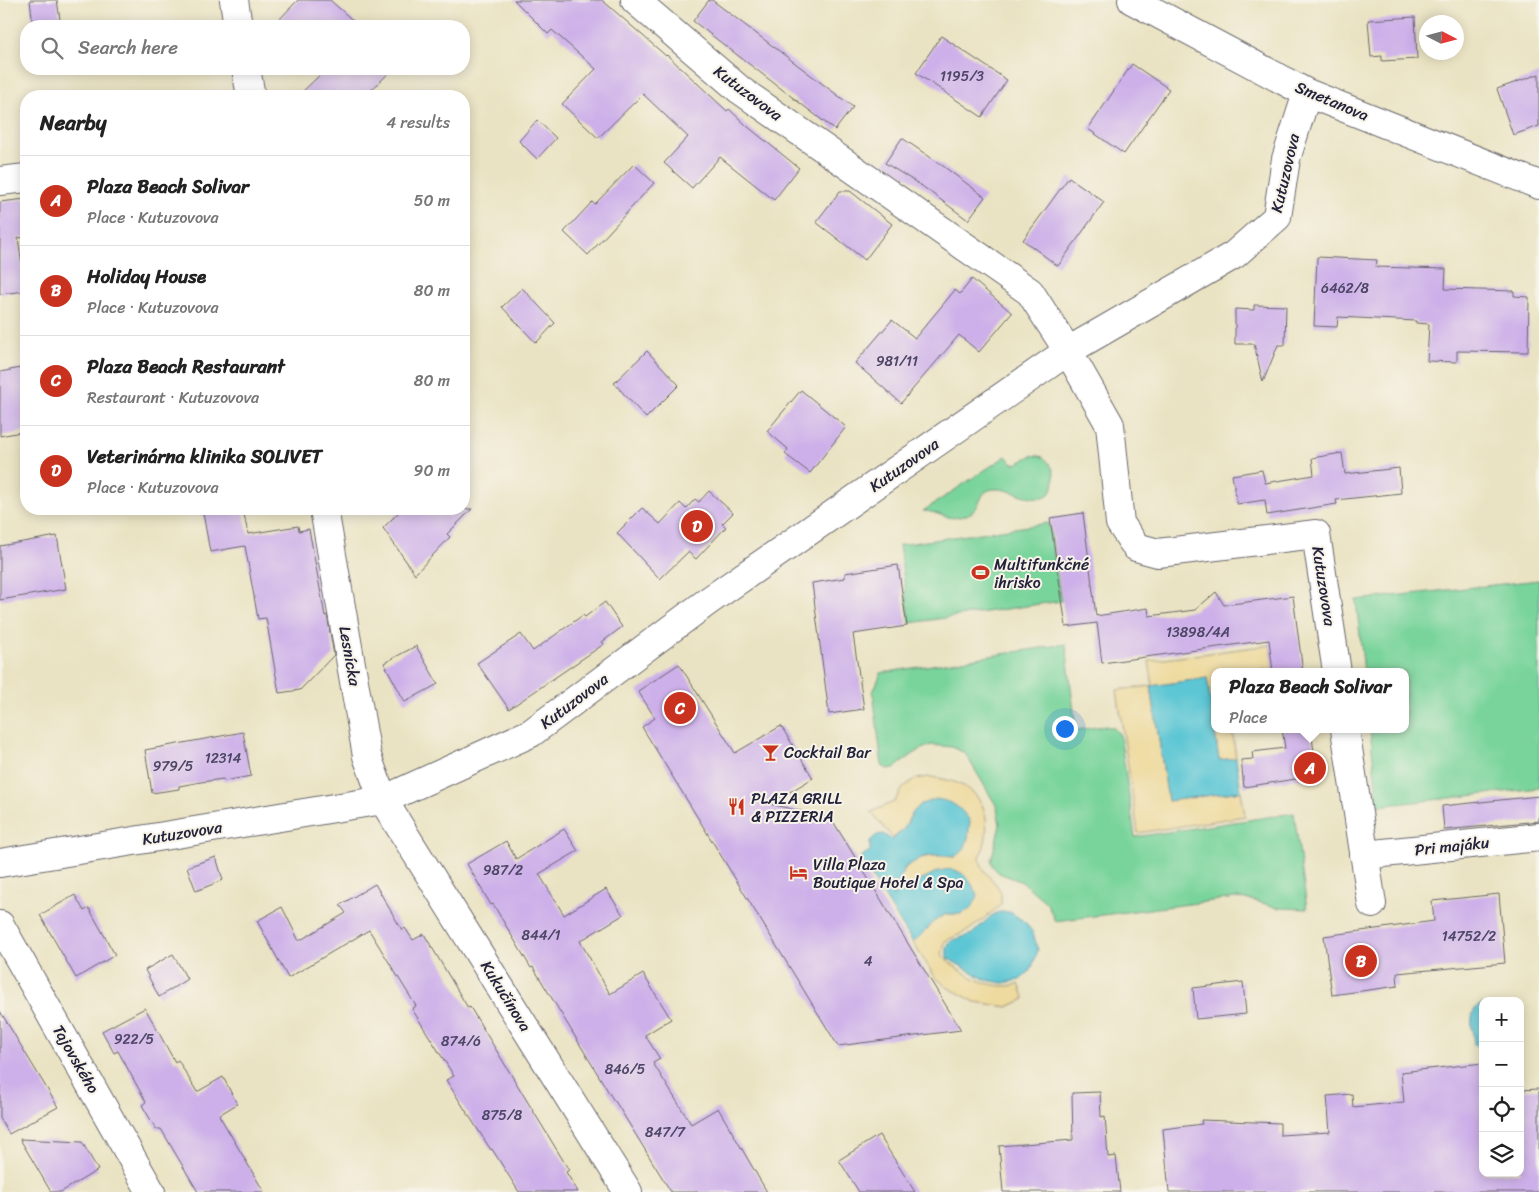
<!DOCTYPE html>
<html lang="en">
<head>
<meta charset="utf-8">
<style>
	:root { --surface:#fff; --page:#f2f2f2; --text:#222; --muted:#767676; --line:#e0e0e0; --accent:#c8321e }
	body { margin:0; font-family:Sriracha,sans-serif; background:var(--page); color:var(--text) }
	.controls { position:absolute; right:15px; bottom:15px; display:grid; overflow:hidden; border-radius:10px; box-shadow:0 2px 12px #0003 }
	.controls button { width:45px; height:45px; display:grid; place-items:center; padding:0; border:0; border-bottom:1px solid var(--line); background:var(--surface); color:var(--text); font:25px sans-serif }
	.compass { position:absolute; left:1419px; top:15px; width:45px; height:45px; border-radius:50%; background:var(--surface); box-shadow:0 2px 12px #0003; rotate:96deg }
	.you { position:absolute; left:1064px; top:728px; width:18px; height:18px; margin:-12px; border:4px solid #fff; border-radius:50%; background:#1a73e8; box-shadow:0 0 0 8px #1a73e833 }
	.badge { display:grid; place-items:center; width:32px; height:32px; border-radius:50%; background:var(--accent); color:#fff; font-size:16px; font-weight:700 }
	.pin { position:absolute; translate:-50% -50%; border:2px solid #fff; box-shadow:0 1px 5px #0006 }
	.popup { position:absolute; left:1211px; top:668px; width:198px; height:65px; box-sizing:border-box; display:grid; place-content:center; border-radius:10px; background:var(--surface); filter:drop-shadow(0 1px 4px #0005); font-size:16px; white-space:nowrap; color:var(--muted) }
	.popup b { font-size:19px; color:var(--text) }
	.popup::after { content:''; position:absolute; left:50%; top:100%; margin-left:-10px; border:10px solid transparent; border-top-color:var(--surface) }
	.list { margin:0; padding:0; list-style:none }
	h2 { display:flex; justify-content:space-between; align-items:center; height:65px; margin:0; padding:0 20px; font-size:21px }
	h2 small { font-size:16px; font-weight:400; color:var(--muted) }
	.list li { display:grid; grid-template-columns:32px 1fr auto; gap:15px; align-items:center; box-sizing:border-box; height:90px; padding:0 20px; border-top:1px solid var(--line) }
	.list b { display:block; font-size:19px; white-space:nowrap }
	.list p { margin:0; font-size:16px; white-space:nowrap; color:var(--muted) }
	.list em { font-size:16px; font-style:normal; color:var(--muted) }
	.icon { flex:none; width:28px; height:28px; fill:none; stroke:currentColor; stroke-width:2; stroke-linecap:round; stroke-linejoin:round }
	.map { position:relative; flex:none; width:1539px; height:1192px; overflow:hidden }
	.search { position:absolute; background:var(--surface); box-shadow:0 2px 12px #0003; left:20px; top:20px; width:450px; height:55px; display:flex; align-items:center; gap:12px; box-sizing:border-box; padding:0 18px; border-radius:20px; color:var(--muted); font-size:19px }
	.panel { position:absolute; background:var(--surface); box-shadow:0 2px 12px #0003; left:20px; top:90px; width:450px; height:425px; border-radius:20px }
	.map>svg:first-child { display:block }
</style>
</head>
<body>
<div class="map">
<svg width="1539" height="1192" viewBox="0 0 1539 1192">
	<rect width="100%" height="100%" fill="#f7f3e8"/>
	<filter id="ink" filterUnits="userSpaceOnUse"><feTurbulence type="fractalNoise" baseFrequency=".02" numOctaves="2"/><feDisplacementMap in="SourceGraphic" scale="10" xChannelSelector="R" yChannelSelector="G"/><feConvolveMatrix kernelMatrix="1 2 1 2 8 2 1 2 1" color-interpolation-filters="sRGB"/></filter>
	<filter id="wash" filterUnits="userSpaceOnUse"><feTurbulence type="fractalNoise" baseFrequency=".0096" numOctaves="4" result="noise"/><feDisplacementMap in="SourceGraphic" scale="20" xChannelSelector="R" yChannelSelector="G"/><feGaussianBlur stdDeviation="1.12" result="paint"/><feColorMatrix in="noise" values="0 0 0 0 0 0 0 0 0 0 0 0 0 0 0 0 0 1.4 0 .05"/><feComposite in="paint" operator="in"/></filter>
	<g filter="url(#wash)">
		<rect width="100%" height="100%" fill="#eae3c3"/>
		<path fill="#79d49b" stroke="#4e7b6b" d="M1006 456C1017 470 1019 461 1031 456 1034 455 1040 456 1043 457 1051 464 1055 470 1054 480 1053 514 1012 488 997 489 980 489 983 499 976 508 974 512 967 515 963 516 948 522 938 511 923 511Z
			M1049 523 1061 601 910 623 899 545Z
			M1539 580V788L1378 806 1370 729H1405V672H1364L1356 600Z
			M1066 644 1076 730 1105 726 1114 728 1120 735 1135 837 1294 813 1307 909 1279 908 1255 901 1236 898 1055 921 1047 903 1022 882 999 873 993 867 991 861 1000 825 997 807 965 753 952 747 931 745 919 750 894 768 888 769 882 766 873 692 881 673Z"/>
		<path fill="#eeda9e" stroke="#887e6c" d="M1270 645 1273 668 1246 672H1215V729H1232L1236 758 1219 760 1207 678 1153 686 1149 661Z
			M1151 686 1168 801 1241 791 1245 816 1138 833 1117 690Z
			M930 777C970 781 993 800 985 842 984 848 980 855 980 860 981 873 997 881 1001 893 1001 896 1001 901 1001 905L969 930 945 941 942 955C961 974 991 992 1019 984L1025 999 1008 1007 975 1002 947 987 935 977 913 943 936 920 946 914H960L939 871 892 897C903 860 916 853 954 857L912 813 904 829 893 838 871 812 894 802 904 787 915 779Z"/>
		<path fill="#5bc6d4" stroke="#3e7488" d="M1207 678 1219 760 1236 758 1241 791 1168 801 1151 686Z
			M936 799C954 802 960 807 970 821L968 838 964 850 954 857 936 855 923 857 905 867 892 896C926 882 955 844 978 896L971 909 960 914H946L936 920 913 943 860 857 870 851V841L877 835 883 834 892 840 904 829 912 813 921 804Z
			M999 912H1010L1025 922 1033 933 1038 950 1031 970 1020 980 1003 983 986 980 947 958V948L951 941 972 934 991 916Z
			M1483 1004V1050H1482L1477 1047 1474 1044C1473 1030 1466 1009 1483 1004Z"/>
		<g id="blocks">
			<path fill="#cdb0e9" d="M30 0H57L61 26H33Z
				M298 0H330L359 26H273Z
				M514 0H602L666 56 667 55 727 111 729 109 747 126 799 168 774 200 720 157 692 188 664 163 688 137 643 94 598 138 562 104 596 69 552 30 548 34Z
				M709 0H712L853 107 835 130 693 21Z
				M1415 17 1417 59 1382 61V56L1371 57 1368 20Z
				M941 36 1007 80 982 117 916 73Z
				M1132 64 1169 89 1124 154 1088 129Z
				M326 69H393L365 96H298Z
				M1539 74V126L1513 135 1497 89Z
				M537 120 556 138 537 159 519 141Z
				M902 138 943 166 985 197 968 220 922 186 885 163Z
				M634 164 654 183 588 255 564 232 592 202 595 204Z
				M1069 177 1104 202 1058 266 1023 240Z
				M840 191H850L892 224 865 260 816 222Z
				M26 199V237L18 238 26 291 0 294V202Z
				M1317 257 1377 260 1376 267 1446 269 1445 289 1514 291V296L1529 297 1528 352 1457 351V362L1427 361 1429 324 1416 323V321L1338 317 1337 327 1314 326Z
				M972 279 1012 313 979 352 959 335 901 403 855 363 892 320 915 338 955 290 960 294Z
				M522 288 555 323 536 343 502 307Z
				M1254 305 1286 306 1285 345H1278L1263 382 1254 344H1235V309L1254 310Z
				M647 351 679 385 646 418 614 383Z
				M26 367V431L0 436V372Z
				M801 390 846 427 810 473 785 454 788 449 767 431Z
				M1342 453 1345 474 1399 468 1401 493 1336 500 1337 504 1267 515 1265 500 1237 504 1232 475 1262 470 1265 483 1314 475 1312 458Z
				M709 491 733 513 722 524 726 527 696 559 688 552 660 579 617 533 642 508 660 524 680 503 686 509 695 499 699 502Z
				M227 509H243L248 534 298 526 299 531 309 529 325 616 327 615 334 655 300 690 279 693 266 618 258 619 245 546 210 552 203 513Z
				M402 509H472L447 534 450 537 415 574 383 528Z
				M1083 513 1096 616 1148 608 1149 616 1195 610 1216 592 1224 605 1293 596 1303 672H1273L1269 640 1102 663 1097 623 1066 627 1050 518Z
				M57 536 66 589 0 600V546Z
				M898 565 907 626 853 634 864 709 829 714 812 583 845 578V573Z
				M605 602 622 627 602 642 604 644 509 709 477 663 521 634 533 651 583 615 585 617Z
				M416 646 438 684 405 702 384 663Z
				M679 664 735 753 781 726 813 778 770 804 831 818 961 1030 838 1046 642 727 655 718 638 691Z
				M1282 729H1311L1316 768 1314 769 1315 776 1244 787 1241 760 1253 759 1252 752 1285 748Z
				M243 732 251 776 224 781 223 779 201 782 179 786V789L152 793 145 750Z
				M1539 796V821L1444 830 1442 806Z
				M564 829 578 851 539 874 564 915 606 889 623 915 580 941 610 994 643 974 671 1019 645 1035 660 1059 653 1063 691 1124 718 1108 767 1192H671L615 1101H614L533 967 531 968 493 904 491 905 467 864 506 841 516 859Z
				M216 857 223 880 196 891 187 867Z
				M375 884 402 930 405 928 413 940 424 934 468 1008 470 1007 569 1170 566 1172 578 1192H519L492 1149 491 1150 446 1080 454 1076 412 1009 416 1006 369 930 288 978 257 921 282 907 299 941 346 913 340 905Z
				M1499 894 1505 963 1397 973 1398 986 1332 995 1324 936 1434 921 1432 901Z
				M75 895 84 911 89 908 115 955 76 978 40 915Z
				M173 954 187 979 159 997 145 970Z
				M1243 982 1246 1014 1196 1019 1193 988Z
				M145 1008 175 1062 178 1060 197 1092 223 1077 237 1104 219 1115 264 1192H198L161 1129H156L142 1105 146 1102 118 1051 114 1053 102 1031Z
				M0 1011 58 1107 9 1134 0 1118Z
				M1483 1063V1173H1520V1090L1539 1089V1192H1169L1163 1129 1202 1124 1201 1120 1280 1123V1135L1330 1132 1327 1096 1352 1094 1353 1107 1404 1102 1401 1072Z
				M1100 1092 1101 1117 1105 1116 1108 1157 1116 1156 1120 1192H1003L999 1146 1073 1140 1072 1093Z
				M879 1135 915 1192H859L839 1160Z
				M20 1139 82 1142 98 1170 61 1192H51Z"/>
		</g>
	</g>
	<g filter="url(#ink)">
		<use href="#blocks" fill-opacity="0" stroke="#68666b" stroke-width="1"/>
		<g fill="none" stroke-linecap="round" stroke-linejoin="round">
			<defs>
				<path id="minor" d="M234 0 238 26
					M635 0 740 90 1030 292 1068 351 1110 425 1120 523 1136 547 1158 553 1316 534 1337 672
					M1132 0 1307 93 1539 185
					M246 69 251 96
					M0 181 26 178
					M324 509 367 756 383 800 628 1192
					M1345 729 1372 904
					M1364 855 1539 837
					M0 863 383 800 531 733 707 602 1068 351 1234 255 1277 217 1286 159 1307 93
					M0 925 151 1192"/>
			</defs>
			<use href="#minor" stroke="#68666b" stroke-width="30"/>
			<use href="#minor" stroke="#fff" stroke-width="28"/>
		</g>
	</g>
	<defs>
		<symbol id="stadium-bare" viewBox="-9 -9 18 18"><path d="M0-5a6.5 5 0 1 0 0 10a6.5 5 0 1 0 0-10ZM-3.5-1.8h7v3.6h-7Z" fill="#c8321e" stroke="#f7f3e8" stroke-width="2.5" paint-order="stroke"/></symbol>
		<symbol id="bar-bare" viewBox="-9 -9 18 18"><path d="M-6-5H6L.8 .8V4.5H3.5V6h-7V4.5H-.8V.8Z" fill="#c8321e" stroke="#f7f3e8" stroke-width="2.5" paint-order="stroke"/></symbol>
		<symbol id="restaurant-bare" viewBox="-9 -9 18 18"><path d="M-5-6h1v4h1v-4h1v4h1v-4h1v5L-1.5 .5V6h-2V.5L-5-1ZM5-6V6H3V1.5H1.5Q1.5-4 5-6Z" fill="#c8321e" stroke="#f7f3e8" stroke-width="2.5" paint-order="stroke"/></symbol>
		<symbol id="hotel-bare" viewBox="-9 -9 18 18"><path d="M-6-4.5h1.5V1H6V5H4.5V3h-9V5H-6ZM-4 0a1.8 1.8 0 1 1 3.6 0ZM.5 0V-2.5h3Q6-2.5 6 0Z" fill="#c8321e" stroke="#f7f3e8" stroke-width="2.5" paint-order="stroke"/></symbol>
	</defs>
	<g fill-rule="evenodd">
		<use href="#stadium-bare" x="968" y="560" width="25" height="25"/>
		<use href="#bar-bare" x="758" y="740" width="25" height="25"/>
		<use href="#restaurant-bare" x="724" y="794" width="25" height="25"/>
		<use href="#hotel-bare" x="786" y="860" width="25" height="25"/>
	</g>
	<g text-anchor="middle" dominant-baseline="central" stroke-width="4" stroke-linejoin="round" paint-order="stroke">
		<g font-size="14" fill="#4d4666">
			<text x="962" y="76">1195/3</text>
			<text x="1345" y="288">6462/8</text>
			<text x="897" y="361">981/11</text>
			<text x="1198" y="632">13898/4A</text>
			<text x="223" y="758">12314</text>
			<text x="173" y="766">979/5</text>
			<text x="503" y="870">987/2</text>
			<text x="541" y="935">844/1</text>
			<text x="1469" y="936">14752/2</text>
			<text x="868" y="961">4</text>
			<text x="134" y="1039">922/5</text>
			<text x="461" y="1041">874/6</text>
			<text x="625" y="1069">846/5</text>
			<text x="502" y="1115">875/8</text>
			<text x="665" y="1132">847/7</text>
		</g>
		<g font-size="16" fill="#22223b" stroke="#f7f3e8">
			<text transform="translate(748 93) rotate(37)">Kutuzovova</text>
			<text transform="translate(1332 101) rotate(23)">Smetanova</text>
			<text transform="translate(1285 173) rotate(-77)">Kutuzovova</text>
			<text transform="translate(904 465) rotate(-35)">Kutuzovova</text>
			<text transform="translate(1324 586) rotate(81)">Kutuzovova</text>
			<text transform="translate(350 656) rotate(80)">Lesnícka</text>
			<text transform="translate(574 701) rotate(-37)">Kutuzovova</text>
			<text transform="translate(182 833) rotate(-9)">Kutuzovova</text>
			<text transform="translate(1452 846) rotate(-6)">Pri majáku</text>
			<text transform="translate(506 996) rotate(58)">Kukučínova</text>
			<text transform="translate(76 1059) rotate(60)">Tajovského</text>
		</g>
		<g font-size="16" fill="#22223b" stroke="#f7f3e8" text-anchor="start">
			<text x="994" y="564">Multifunkčné<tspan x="994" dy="18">ihrisko</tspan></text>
			<text x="784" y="752">Cocktail Bar</text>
			<text x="751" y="798">PLAZA GRILL<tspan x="751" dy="18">&amp; PIZZERIA</tspan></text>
			<text x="813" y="864">Villa Plaza<tspan x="813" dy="18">Boutique Hotel &amp; Spa</tspan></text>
		</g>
	</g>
</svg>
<div class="controls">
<button>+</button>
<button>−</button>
<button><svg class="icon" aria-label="locate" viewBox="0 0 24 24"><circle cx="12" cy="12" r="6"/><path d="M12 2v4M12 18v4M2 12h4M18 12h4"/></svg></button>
<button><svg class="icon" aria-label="layers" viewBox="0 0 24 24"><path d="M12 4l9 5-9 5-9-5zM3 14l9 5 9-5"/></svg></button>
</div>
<svg class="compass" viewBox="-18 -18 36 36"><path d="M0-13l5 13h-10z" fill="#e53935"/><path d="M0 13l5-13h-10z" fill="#767676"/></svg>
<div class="you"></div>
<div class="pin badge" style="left:1310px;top:768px">A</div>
<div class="popup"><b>Plaza Beach Solivar</b>Place</div>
<div class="pin badge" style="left:1361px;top:961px">B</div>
<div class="pin badge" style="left:680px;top:708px">C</div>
<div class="pin badge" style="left:697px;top:526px">D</div>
<div class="search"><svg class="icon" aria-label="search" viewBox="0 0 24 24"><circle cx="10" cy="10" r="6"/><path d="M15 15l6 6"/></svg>Search here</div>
<section class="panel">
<h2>Nearby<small>4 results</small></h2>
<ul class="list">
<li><span class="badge">A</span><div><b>Plaza Beach Solivar</b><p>Place · Kutuzovova</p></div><em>50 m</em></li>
<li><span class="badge">B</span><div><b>Holiday House</b><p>Place · Kutuzovova</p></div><em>80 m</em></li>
<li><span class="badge">C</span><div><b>Plaza Beach Restaurant</b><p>Restaurant · Kutuzovova</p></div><em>80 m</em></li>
<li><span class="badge">D</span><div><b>Veterinárna klinika SOLIVET</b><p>Place · Kutuzovova</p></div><em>90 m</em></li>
</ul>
</section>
</div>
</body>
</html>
